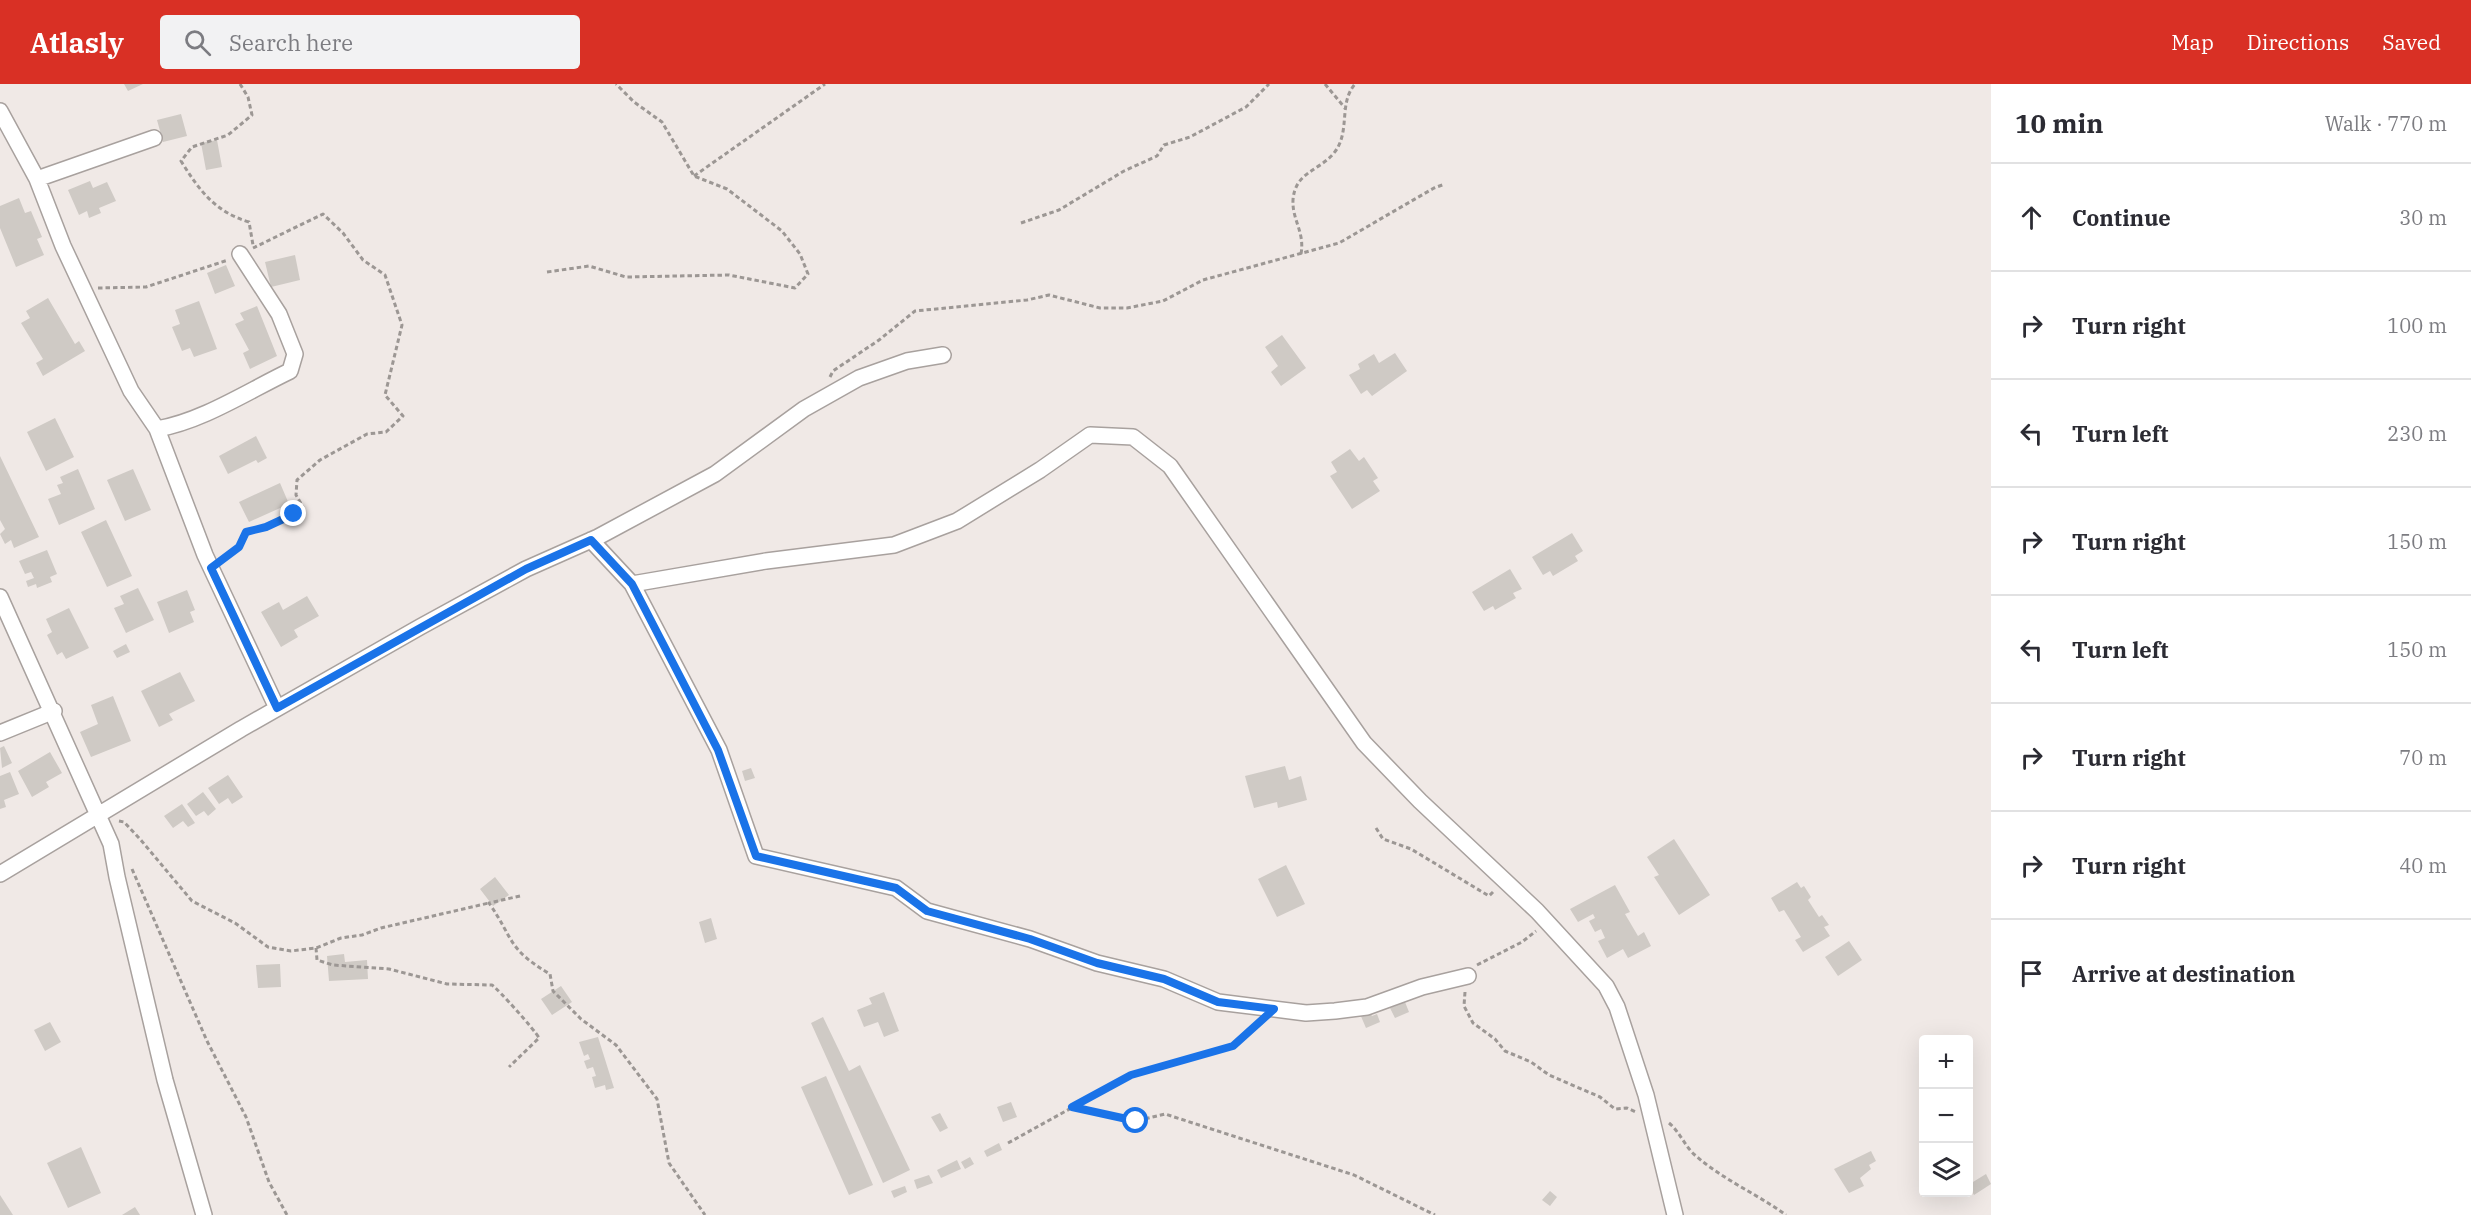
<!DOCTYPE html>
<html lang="en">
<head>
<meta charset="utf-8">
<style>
	:root { --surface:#fff; --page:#f2f2f3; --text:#2b2b33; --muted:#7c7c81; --line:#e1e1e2; --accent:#d93025 }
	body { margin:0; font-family:"IBM Plex Serif",serif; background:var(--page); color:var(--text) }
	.controls { position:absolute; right:18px; bottom:18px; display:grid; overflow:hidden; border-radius:6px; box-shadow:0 6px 24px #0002 }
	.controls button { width:54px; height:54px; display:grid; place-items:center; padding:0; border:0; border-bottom:2px solid var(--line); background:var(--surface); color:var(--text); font:30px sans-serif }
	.stop { position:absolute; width:18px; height:18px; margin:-14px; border:4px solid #1a73e8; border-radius:50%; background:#fff }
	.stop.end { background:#1a73e8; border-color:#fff; box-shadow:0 2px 6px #0008 }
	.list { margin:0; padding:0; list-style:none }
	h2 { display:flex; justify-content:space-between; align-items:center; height:78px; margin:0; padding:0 24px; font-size:26px }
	h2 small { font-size:20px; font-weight:400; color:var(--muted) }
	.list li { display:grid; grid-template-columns:39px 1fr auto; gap:18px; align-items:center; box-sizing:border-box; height:108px; padding:0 24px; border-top:2px solid var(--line) }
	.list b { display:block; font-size:22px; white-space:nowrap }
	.list em { font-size:20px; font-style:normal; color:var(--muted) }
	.icon { flex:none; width:33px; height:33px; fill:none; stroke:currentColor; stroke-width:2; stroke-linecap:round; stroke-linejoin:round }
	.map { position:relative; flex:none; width:1991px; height:1131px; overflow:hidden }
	header { display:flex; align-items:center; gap:36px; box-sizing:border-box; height:84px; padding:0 30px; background:var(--accent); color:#fff }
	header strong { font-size:28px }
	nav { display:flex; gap:33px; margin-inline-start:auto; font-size:21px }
	.search { width:420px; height:54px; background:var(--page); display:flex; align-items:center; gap:15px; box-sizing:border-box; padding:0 21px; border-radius:6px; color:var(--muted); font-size:22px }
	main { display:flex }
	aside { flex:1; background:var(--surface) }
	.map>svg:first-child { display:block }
</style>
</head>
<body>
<header>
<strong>Atlasly</strong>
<div class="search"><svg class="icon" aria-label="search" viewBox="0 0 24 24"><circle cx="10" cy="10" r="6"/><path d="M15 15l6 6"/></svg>Search here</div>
<nav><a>Map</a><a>Directions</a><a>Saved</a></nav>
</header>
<main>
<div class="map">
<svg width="1991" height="1131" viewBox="0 0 1991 1131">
	<rect width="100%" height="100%" fill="#f0e9e6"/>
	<path fill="#cfcac5" d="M124 0H143L128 7Z
		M181 30 187 52 163 58 157 36Z
		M217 56 222 83 206 86 201 59Z
		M90 97 93 104 107 98 116 117 99 124 101 129 89 134 87 127 79 131 68 106Z
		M19 114 25 129 31 127 42 153 37 155 44 171 16 183 0 144V122Z
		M295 171 300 196 271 203 265 178Z
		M226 181 235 202 215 210 207 189Z
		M48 214 75 260 79 257 85 267 43 292 36 279 43 275 21 239 30 234 26 227Z
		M199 217 217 265 194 273 190 264 182 267 172 243 180 240 175 226Z
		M257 222 277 272 250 285 243 269 249 266 235 240 244 236 240 229Z
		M1282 251 1306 284 1281 302 1271 288 1278 282 1265 263Z
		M1395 269 1407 287 1372 312 1367 306 1361 310 1349 291 1360 285 1358 280 1374 270 1379 279Z
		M55 334 74 373 46 387 27 348Z
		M256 352 267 374 258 379 256 376 228 390 219 372Z
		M1350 365 1359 377 1364 373 1378 394 1373 397 1380 407 1352 425 1330 392 1337 388 1331 378Z
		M0 372 39 453 14 464 11 456 5 460 0 450 5 445 0 436Z
		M78 385 95 425 59 441 48 415 61 410 57 401 63 399 60 393Z
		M133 385 151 426 125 437 107 396Z
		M280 399 289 420 249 438 239 418Z
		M106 436 132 492 107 503 81 448Z
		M1572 449 1583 467 1575 472 1578 477 1553 492 1550 487 1543 491 1532 473Z
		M47 466 57 490 50 493 52 498 37 504 36 500 28 503 26 497 34 494 31 488 25 490 19 477Z
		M1510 485 1522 505 1513 509 1516 514 1495 526 1493 522 1484 527 1472 508Z
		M138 504 154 536 126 549 114 524 124 520 120 512Z
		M187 506 195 526 190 528 194 538 169 549 157 518Z
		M307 512 319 532 294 546 298 553 281 563 261 528 279 518 283 526Z
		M69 524 89 564 66 575 62 568 57 571 47 551 52 548 46 535Z
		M126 560 130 568 117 574 113 567Z
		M180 588 195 617 169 630 173 636 159 643 141 607Z
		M113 612 131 657 91 673 80 648 98 640 91 621Z
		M4 662 12 679 2 684 0 664Z
		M50 668 62 689 46 698 49 703 32 713 18 687Z
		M1285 682 1289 696 1301 692 1307 716 1278 724 1277 718 1254 724 1245 692Z
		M751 684 755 694 745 697 742 687Z
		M10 688 19 710 4 716 6 723 0 725V692Z
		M228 691 243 713 232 720 228 714 219 720 208 704Z
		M203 708 216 725 208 732 204 727 196 732 187 720Z
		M182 720 195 739 188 743 183 737 173 744 164 732Z
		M1674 755 1710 811 1679 831 1654 793 1659 791 1647 773Z
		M1286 781 1305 820 1277 833 1258 795Z
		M495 793 509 811 493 822 480 805Z
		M1797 798 1801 804 1804 802 1811 813 1808 816 1819 833 1822 831 1829 841 1824 843 1830 852 1803 868 1795 856 1801 853 1784 826 1779 828 1771 814Z
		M1615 801 1630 828 1625 830 1638 852 1644 848 1651 862 1628 874 1623 865 1607 874 1598 857 1605 854 1601 845 1595 848 1589 837 1595 834 1593 830 1578 838 1570 825Z
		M711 834 717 855 705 859 699 838Z
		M1849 857 1862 876 1838 892 1825 873Z
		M344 870 345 878 367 876 368 895 329 897 327 872Z
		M280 880 281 903 258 904 256 881Z
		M561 902 572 918 552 931 541 915Z
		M884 908 899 947 884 953 878 938 864 943 857 926 872 920 869 914Z
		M1405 918 1409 928 1395 934 1390 924Z
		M1369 926 1372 932 1377 930 1380 938 1366 944 1360 930Z
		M823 933 849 987 860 981 910 1086 883 1099 811 939Z
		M50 938 61 958 45 967 34 946Z
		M598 953 614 1004 606 1006 605 1001 595 1004 592 993 596 992 593 983 587 985 584 977 590 975 588 970 584 972 579 958Z
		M826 992 873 1101 849 1111 801 1003Z
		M1011 1018 1017 1033 1003 1038 997 1023Z
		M940 1029 948 1044 940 1048 931 1033Z
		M999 1059 1002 1066 987 1073 984 1067Z
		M81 1063 101 1109 68 1124 47 1079Z
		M1871 1067 1876 1077 1869 1081 1871 1085 1860 1094 1864 1102 1849 1109 1834 1085Z
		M970 1073 974 1080 965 1085 961 1078Z
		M957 1076 961 1085 941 1094 937 1086Z
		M1986 1090 1991 1100 1974 1111 1968 1101Z
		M929 1091 933 1099 917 1105 914 1096Z
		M905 1102 907 1108 894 1114 891 1107Z
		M1550 1107 1557 1113 1550 1122 1542 1116Z
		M0 1111 13 1131H0Z
		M135 1123 140 1131H122Z"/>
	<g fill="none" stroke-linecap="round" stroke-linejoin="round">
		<defs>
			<path id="minor" d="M0 27 37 95 63 162 131 307 157 345 205 471 277 624
				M37 95 154 54
				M157 345C203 337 248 307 290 287L295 270 279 230 240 170
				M591 456 632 500 719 666 756 772 896 804 927 827 1030 855 1097 879 1164 895 1218 918 1306 929 1335 927 1367 923 1422 903 1468 892
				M632 500 766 477 894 461 957 437 1040 386 1090 351 1133 353 1170 382 1364 659 1420 717 1537 827 1606 902 1617 923 1646 1011 1675 1131
				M0 513 111 760 117 793 165 996 204 1131
				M0 649 54 627
				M0 790 241 645 420 543 526 485 598 453 715 390 804 325 859 294 907 277 943 271"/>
		</defs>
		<use href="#minor" stroke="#a8a19e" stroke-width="18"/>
		<path stroke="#9c9794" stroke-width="3" stroke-dasharray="4.5 3" stroke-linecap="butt" d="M240 0 248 13 252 31 228 51 192 63 181 77C199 106 215 128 249 138L253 161
			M1325 0 1345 24
			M694 92 825 0
			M1021 139 1059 126 1124 87 1157 72 1164 61 1190 53 1246 23 1269 0
			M1301 170C1305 148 1292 136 1293 116 1295 88 1319 87 1334 69 1351 48 1338 20 1355 0
			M547 188 589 182 626 193 729 191 795 204 808 190 800 170 782 147 727 105 694 92 662 38 634 18 616 0
			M98 204 146 203 228 176
			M830 293 833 287 879 256 915 227 1027 216 1049 211 1100 224H1127L1163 217 1203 196 1339 159 1434 104 1445 100
			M222 476 239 463 246 448 266 443 303 423 296 411 297 396 320 376 367 350 386 348 403 332 385 311 402 241 385 191 363 176 343 149 323 130 253 164
			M119 737 124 738 140 755 192 817 235 839 268 863 291 867 316 864 341 854 362 851 381 844 489 819
			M1376 744 1383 755 1411 765 1489 812 1495 806
			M132 785 207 957 246 1033 269 1098 287 1131
			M520 812 489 819C514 855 507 865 550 890L553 907 581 935 616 961 657 1015 669 1079 705 1131
			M316 864 317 876 333 881 389 885 447 900 492 901C497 904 535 946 539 954L509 983
			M1477 881 1522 858 1536 847
			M1465 908 1464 922 1473 939 1495 955 1505 967 1531 978 1549 991 1600 1013 1615 1025 1627 1024 1636 1028
			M1072 1023 1136 1037 1165 1030 1354 1091 1435 1131
			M1669 1039C1680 1048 1685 1063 1696 1072 1722 1095 1757 1110 1786 1131
			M1008 1059 1131 991 1233 962 1260 939"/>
		<use href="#minor" stroke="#fff" stroke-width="15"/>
	</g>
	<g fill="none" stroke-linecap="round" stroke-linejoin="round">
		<path stroke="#1a73e8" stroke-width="8" d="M294 430 266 443 246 448 239 463 211 484 277 624 526 485 591 456 632 500 718 666 756 772 896 804 927 827 1030 855 1097 879 1164 895 1218 918 1274 925 1233 962 1131 991 1072 1023 1136 1037"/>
	</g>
</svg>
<div class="controls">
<button>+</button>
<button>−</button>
<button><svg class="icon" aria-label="layers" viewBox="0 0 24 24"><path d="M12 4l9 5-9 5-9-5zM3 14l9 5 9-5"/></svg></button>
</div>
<div class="stop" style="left:1136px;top:1037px"></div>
<div class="stop end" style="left:294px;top:430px"></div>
</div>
<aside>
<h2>10 min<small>Walk · 770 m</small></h2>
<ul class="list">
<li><svg class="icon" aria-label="ahead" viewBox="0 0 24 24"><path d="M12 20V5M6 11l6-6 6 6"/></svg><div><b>Continue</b></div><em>30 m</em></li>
<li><svg class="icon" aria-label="right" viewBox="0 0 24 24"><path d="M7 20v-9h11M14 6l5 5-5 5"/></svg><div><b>Turn right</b></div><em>100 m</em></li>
<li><svg class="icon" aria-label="left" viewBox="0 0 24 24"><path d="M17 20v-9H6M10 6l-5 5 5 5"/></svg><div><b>Turn left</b></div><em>230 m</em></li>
<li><svg class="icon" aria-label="right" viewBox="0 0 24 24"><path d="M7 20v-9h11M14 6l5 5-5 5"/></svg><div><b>Turn right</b></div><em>150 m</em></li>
<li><svg class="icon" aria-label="left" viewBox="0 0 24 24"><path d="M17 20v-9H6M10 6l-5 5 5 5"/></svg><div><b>Turn left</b></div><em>150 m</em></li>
<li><svg class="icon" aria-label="right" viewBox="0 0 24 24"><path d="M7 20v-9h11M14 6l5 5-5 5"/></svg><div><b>Turn right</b></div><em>70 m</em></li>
<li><svg class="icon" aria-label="right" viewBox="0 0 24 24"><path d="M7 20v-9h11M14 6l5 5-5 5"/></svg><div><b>Turn right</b></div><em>40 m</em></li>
<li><svg class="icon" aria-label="arrive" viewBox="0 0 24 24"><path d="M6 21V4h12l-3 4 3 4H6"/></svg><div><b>Arrive at destination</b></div></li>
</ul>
</aside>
</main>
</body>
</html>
